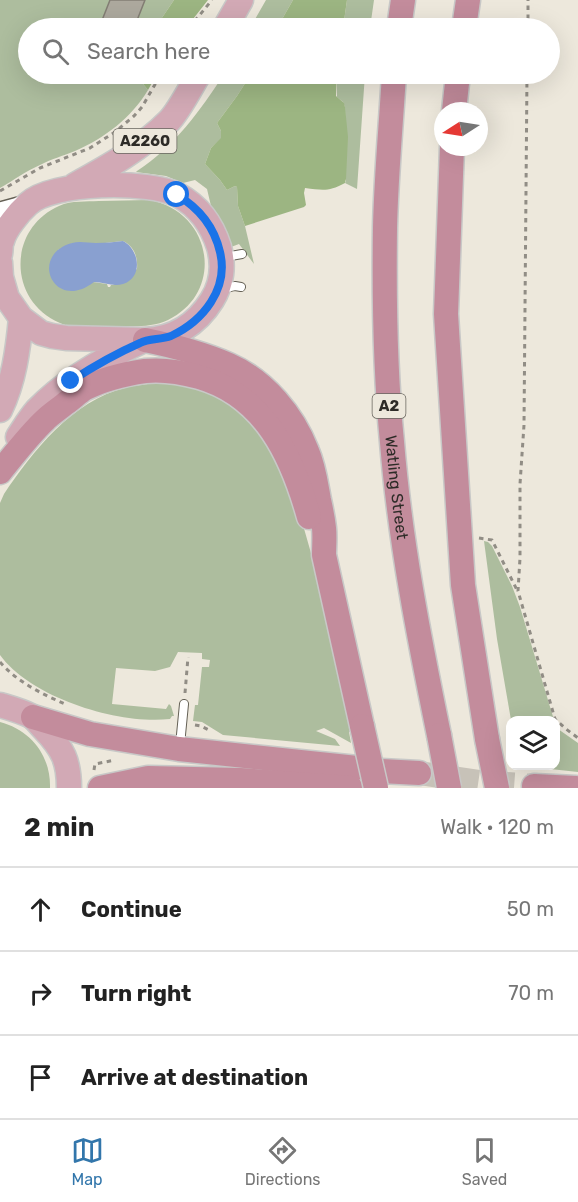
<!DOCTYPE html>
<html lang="en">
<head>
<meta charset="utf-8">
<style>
	:root { --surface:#fff; --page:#f2f2f2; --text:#222; --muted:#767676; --line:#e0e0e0; --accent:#3276ab }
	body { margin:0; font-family:Rubik,sans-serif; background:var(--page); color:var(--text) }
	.controls { position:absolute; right:18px; bottom:18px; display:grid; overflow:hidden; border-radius:12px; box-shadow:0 6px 24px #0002 }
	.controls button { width:54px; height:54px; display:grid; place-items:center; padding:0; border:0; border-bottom:2px solid var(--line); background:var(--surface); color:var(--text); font:30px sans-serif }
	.compass { position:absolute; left:434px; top:102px; width:54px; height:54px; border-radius:50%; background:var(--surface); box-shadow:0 6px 24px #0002; rotate:258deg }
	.stop { position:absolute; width:18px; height:18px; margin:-14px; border:4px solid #1a73e8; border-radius:50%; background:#fff }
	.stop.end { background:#1a73e8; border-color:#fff; box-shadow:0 2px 6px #0008 }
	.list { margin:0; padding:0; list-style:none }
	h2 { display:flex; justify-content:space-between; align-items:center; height:78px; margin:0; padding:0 24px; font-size:26px }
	h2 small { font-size:20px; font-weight:400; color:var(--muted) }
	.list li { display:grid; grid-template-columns:39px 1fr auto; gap:18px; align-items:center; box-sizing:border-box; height:84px; padding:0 24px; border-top:2px solid var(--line) }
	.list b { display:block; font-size:22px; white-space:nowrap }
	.list em { font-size:20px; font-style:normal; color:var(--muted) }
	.icon { flex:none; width:33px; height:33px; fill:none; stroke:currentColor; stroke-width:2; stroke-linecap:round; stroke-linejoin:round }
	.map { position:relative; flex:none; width:578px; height:788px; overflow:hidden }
	.search { position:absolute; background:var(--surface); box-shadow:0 6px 24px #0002; left:18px; right:18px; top:18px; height:66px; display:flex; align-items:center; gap:15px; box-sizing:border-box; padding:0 21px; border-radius:33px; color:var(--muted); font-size:22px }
	.sheet { height:330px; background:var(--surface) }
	nav { display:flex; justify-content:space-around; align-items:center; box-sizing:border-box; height:84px; border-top:2px solid var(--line); background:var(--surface); font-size:16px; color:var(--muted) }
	nav a { display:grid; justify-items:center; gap:3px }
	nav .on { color:var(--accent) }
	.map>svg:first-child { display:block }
</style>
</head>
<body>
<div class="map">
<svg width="578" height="788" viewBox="0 0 578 788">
	<rect width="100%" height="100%" fill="#ede8dc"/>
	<path fill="#adbd9e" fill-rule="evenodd" d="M0 0H174L155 28H28V74H135L148 90C131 118 105 138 75 151 63 156 51 159 40 165 26 171 14 180 0 188Z
		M266 0H293L277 28H250Z
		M347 0H374L370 28H343Z
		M224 74H251L237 96 217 123 221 131V139L211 148 205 164 220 180 227 190 235 186 237 187 238 206 245 226 254 264 239 244 231 247 222 222 211 206 207 189 195 180 183 183 166 176 136 172 137 171C175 146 200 111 224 74Z
		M337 74H365L357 189 345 183 346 181 345 107 343 102 337 97Z
		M149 200C212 211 226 292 168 320 152 328 131 326 114 326 97 327 76 330 60 323 8 301 7 229 59 206 72 200 86 202 99 201 116 201 133 200 149 200ZM123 241C134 246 138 257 137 269L113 285H111L110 287H108L107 284 93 282 58 250 73 243H105Z
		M153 383C183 384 216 391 239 411 254 424 270 442 279 460 290 480 296 504 303 525 323 592 336 662 351 731L349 732 351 743 324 728 316 731 335 739 340 746 223 735 202 722 193 721 195 705H198L202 667H209L210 660 202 659V653L178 652 170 667 155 671 116 668 112 704 166 709 169 704 171 706 174 716H172L170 719C119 725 31 698 0 655V503L4 494C32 452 73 400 125 388 134 385 144 385 153 383Z
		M484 541 488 542 492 546 512 586 520 607 554 720H511L497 639Z
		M0 722C31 730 51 756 50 788H0Z
		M556 725 558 729 578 743V772L532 767 531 766H556Z"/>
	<path fill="#9cb582" d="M174 0H208L186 28H155Z
		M293 0H347L343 28H277Z
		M135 74H157L148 90Z
		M251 74H337L336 96 344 103 345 107 348 137 346 179 345 183C328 192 323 190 305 188L304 193 306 205 304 207 245 226 238 206 237 187 235 186 227 190 220 180 205 164 211 148 221 138V131L217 123 237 96Z"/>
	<path fill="#89a0d0" d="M123 241C139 249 144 277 123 284 113 287 104 282 94 282 54 313 28 255 72 243 80 241 88 243 96 243 105 243 114 242 123 241Z"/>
	<path fill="#ada99e" stroke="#837e74" stroke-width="1.5" d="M110 0H145L134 28H99Z"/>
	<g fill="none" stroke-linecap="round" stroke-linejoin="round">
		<path stroke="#c7c2b8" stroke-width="24" stroke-dasharray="24 12" stroke-linecap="butt" d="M419 773 480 782 534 786"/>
		<defs>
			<path id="service" d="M225 257 242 254
				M222 289 235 286 241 287
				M180 745 184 704"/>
			<path id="minor" d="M0 210 26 203"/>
			<path id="primary" d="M225 28 241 0
				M75 185C108 167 142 148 169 121 179 111 191 87 199 74
				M0 254C1 250 0 245 2 241 5 229 19 212 28 204 52 181 149 180 178 195 198 206 212 225 219 247 224 265 222 284 212 300 197 324 174 339 145 340L66 338 52 336 41 333 21 318 7 298 1 277 0 262
				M0 410C14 381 18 350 21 318
				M18 437C24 428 30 418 37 410 66 380 103 359 140 342
				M0 705C10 708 21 711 31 716 36 719 40 725 44 729 63 749 69 761 69 788"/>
			<g id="trunk">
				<path d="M399 28 403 0"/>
				<path d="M464 28 468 0"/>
				<path id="s1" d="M394 74C391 125 386 177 385 228 384 299 385 371 392 442 400 541 419 638 439 735"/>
				<path d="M454 111 458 74"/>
				<path d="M452 147 446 314 463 585 487 739"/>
				<path d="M145 340C174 346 202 353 229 365 265 381 293 415 307 451 314 467 316 484 319 500 321 509 323 519 324 528 325 537 324 546 324 555L362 726"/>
				<path d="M0 472C14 455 28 436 45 420 51 414 59 409 66 403 72 399 78 393 84 389 103 379 124 374 145 371 164 369 181 372 199 377 265 396 292 456 309 517"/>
				<path d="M33 717 90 734 179 749 357 768"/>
				<path d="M381 771 419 773"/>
				<path d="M534 786 576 788"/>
				<path d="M100 788 148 778 240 780 351 788"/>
			</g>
		</defs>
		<use href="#service" stroke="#635f54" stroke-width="10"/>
		<use href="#minor" stroke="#635f54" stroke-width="18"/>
		<use href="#primary" stroke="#c8c8c7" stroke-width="27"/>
		<use href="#trunk" stroke="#c8c8c7" stroke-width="27"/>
		<path stroke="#918d85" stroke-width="3" stroke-dasharray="4.5 4.5" stroke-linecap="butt" d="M189 28 212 0
			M528 28V0
			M527 74 524 425 520 484V558L518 591 555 719 566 729 578 738
			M0 191 40 168 90 148 115 132 134 116 142 107 161 74
			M479 538 492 540 517 590
			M0 662C17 682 42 694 65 704
			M185 693 188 657
			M195 725 201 726 211 731
			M94 770 95 764 115 760"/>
		<use href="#service" stroke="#fff" stroke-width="8"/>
		<use href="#minor" stroke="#fff" stroke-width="15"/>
		<use href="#primary" stroke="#d2a9b5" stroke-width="24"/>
		<use href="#trunk" stroke="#c38c9c" stroke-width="24"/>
		<defs>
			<path id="trunk-bridge" d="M362 726 376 788
				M439 735 449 788
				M487 739 497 788"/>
		</defs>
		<use href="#trunk-bridge" stroke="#c8c8c7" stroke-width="27" stroke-linecap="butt"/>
		<use href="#trunk-bridge" stroke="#c38c9c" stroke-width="24"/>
	</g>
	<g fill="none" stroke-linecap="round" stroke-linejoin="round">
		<path stroke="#1a73e8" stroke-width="8" d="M71 381C94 366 115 354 140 343 149 338 160 340 171 336 203 321 229 289 220 252 214 226 199 208 177 195"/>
	</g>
	<g text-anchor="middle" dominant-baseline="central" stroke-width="4.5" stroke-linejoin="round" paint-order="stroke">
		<g fill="#ede8dc" stroke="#67645d" stroke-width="1.5">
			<rect x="113.5" y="129" width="63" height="24" rx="4.5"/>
			<rect x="372.5" y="394" width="33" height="24" rx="4.5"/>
		</g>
		<g font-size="15" font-weight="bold" fill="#2d2b27">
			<text x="145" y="141">A2260</text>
			<text x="389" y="406">A2</text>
		</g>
		<g font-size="16" fill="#2d2b27" stroke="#ede8dc">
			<text stroke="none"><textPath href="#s1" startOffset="414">Watling Street</textPath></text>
		</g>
	</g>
</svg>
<div class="controls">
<button><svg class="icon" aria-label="layers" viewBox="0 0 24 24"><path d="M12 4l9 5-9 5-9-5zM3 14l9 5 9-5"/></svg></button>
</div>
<svg class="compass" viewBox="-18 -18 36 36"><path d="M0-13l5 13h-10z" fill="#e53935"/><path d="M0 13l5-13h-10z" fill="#767676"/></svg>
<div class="stop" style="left:177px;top:195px"></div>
<div class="stop end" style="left:71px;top:381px"></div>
<div class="search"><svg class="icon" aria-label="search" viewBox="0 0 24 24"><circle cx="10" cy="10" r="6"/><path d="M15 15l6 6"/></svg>Search here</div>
</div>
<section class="sheet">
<h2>2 min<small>Walk · 120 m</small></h2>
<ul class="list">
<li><svg class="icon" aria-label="ahead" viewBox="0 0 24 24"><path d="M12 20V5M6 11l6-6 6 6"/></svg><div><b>Continue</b></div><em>50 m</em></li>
<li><svg class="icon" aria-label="right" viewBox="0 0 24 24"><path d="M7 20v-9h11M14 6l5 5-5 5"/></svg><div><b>Turn right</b></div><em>70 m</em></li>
<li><svg class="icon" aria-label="arrive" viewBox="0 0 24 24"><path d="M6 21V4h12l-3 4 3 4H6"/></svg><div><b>Arrive at destination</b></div></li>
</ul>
</section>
<nav>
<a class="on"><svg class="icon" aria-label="map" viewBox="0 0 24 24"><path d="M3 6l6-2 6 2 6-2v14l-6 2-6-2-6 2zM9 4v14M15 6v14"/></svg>Map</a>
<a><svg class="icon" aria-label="directions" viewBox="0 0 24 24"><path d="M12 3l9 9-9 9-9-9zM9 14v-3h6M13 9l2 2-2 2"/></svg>Directions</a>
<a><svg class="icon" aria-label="saved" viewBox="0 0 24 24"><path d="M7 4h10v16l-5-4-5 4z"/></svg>Saved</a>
</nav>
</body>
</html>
